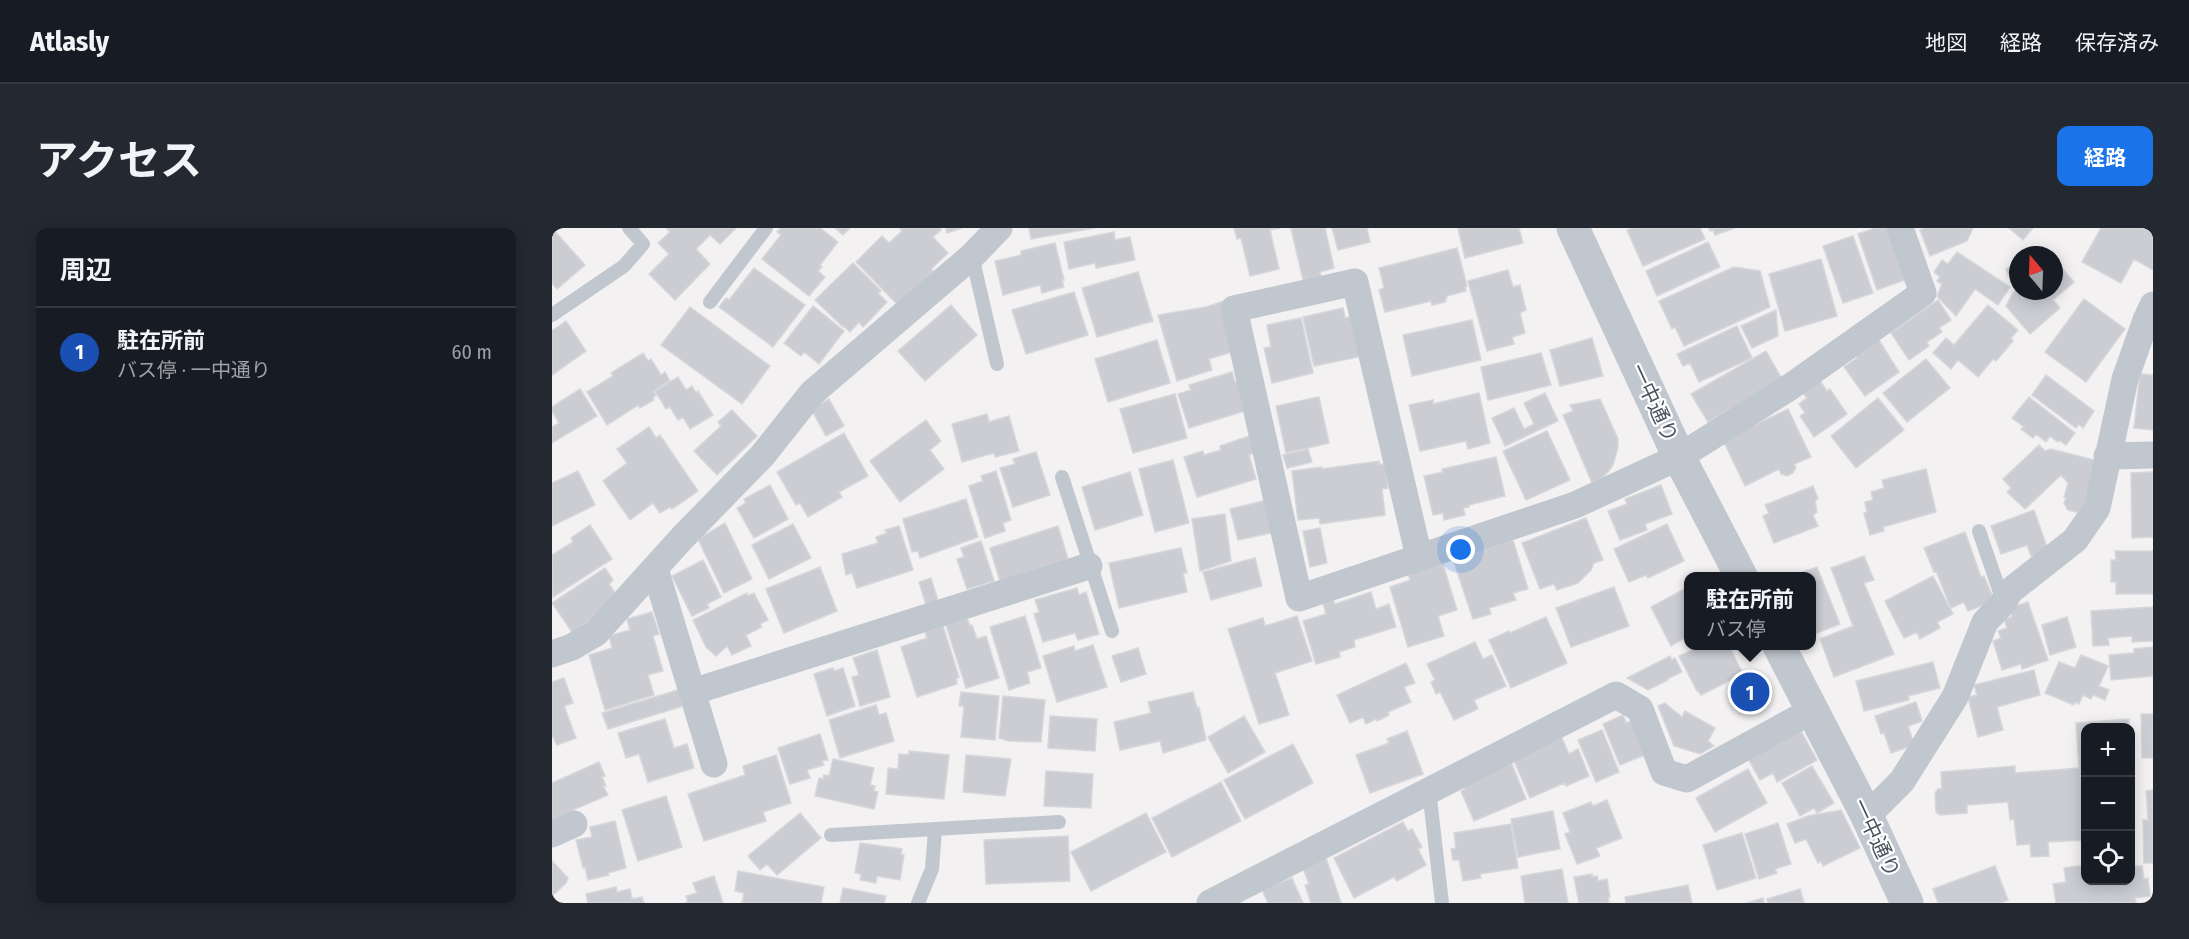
<!DOCTYPE html>
<html lang="ja">
<head>
<meta charset="utf-8">
<style>
	:root { --surface:#171b24; --page:#242831; --text:#f1f3f6; --muted:#9ea1a6; --line:#363941; --accent:#1a73e8 }
	body { margin:0; font-family:"Fira Sans Condensed","Noto Sans JP",sans-serif; background:var(--page); color:var(--text) }
	.controls { position:absolute; right:18px; bottom:18px; display:grid; overflow:hidden; border-radius:12px; box-shadow:0 3px 15px #0003 }
	.controls button { width:54px; height:54px; display:grid; place-items:center; padding:0; border:0; border-bottom:2px solid var(--line); background:var(--surface); color:var(--text); font:30px sans-serif }
	.compass { position:absolute; left:1457px; top:18px; width:54px; height:54px; border-radius:50%; background:var(--surface); box-shadow:0 3px 15px #0003; rotate:341deg }
	.you { position:absolute; left:909px; top:322px; width:21px; height:21px; margin:-15px; border:4px solid #fff; border-radius:50%; background:#1a73e8; box-shadow:0 0 0 9px #1a73e833 }
	.badge { display:grid; place-items:center; width:39px; height:39px; border-radius:50%; background:var(--accent); color:#fff; font-size:20px; font-weight:700 }
	.pin { position:absolute; translate:-50% -50%; border:3px solid #fff; box-shadow:0 2px 6px #0006 }
	.popup { position:absolute; left:1132px; top:344px; width:132px; height:78px; box-sizing:border-box; display:grid; place-content:center; border-radius:12px; background:var(--surface); filter:drop-shadow(0 2px 4px #0005); font-size:20px; white-space:nowrap; color:var(--muted) }
	.popup b { font-size:22px; color:var(--text) }
	.popup::after { content:''; position:absolute; left:50%; top:100%; margin-left:-12px; border:12px solid transparent; border-top-color:var(--surface) }
	.list { margin:0; padding:0; list-style:none }
	h2 { display:flex; justify-content:space-between; align-items:center; height:78px; margin:0; padding:0 24px; font-size:26px }
	h2 small { font-size:20px; font-weight:400; color:var(--muted) }
	.list li { display:grid; grid-template-columns:39px 1fr auto; gap:18px; align-items:center; box-sizing:border-box; height:90px; padding:0 24px; border-top:2px solid var(--line) }
	.list b { display:block; font-size:22px; white-space:nowrap }
	.list p { margin:0; font-size:20px; white-space:nowrap; color:var(--muted) }
	.list em { font-size:20px; font-style:normal; color:var(--muted) }
	.icon { flex:none; width:33px; height:33px; fill:none; stroke:currentColor; stroke-width:2; stroke-linecap:round; stroke-linejoin:round }
	.map { position:relative; flex:none; width:1601px; height:675px; overflow:hidden; border-radius:12px }
	header { display:flex; align-items:center; gap:36px; box-sizing:border-box; height:84px; padding:0 30px; background:var(--surface); border-bottom:2px solid var(--line) }
	header strong { font-size:28px }
	nav { display:flex; gap:33px; margin-inline-start:auto; font-size:21px }
	.intro { display:flex; align-items:center; justify-content:space-between; box-sizing:border-box; height:144px; padding:0 36px }
	h1 { margin:0; font-size:42px }
	.button { padding:15px 27px; border-radius:12px; background:var(--accent); color:#fff; font-size:21px; font-weight:700 }
	main { display:flex; gap:36px; padding:0 36px }
	aside { flex:1; background:var(--surface); border-radius:12px; box-shadow:0 3px 15px #0003 }
	.map>svg:first-child { display:block }
</style>
</head>
<body>
<header>
<strong>Atlasly</strong>
<nav><a>地図</a><a>経路</a><a>保存済み</a></nav>
</header>
<div class="intro"><h1>アクセス</h1><a class="button">経路</a></div>
<main>
<aside>
<h2>周辺<small></small></h2>
<ul class="list">
<li><span class="badge" style="background:#1a4fb4">1</span><div><b>駐在所前</b><p>バス停 · 一中通り</p></div><em>60 m</em></li>
</ul>
</aside>
<div class="map">
<svg width="1601" height="675" viewBox="0 0 1601 675">
	<rect width="100%" height="100%" fill="#f3f1f1"/>
	<path fill="#cbcdd3" stroke="#d6d7db" stroke-width="1.5" d="M0 0 33 37 5 61 0 55Z
		M114 0H184L168 16 158 7 144 21 158 36 123 72 97 46 117 26 106 15 118 4Z
		M229 0H268L286 14 268 37 270 39 266 43 273 49 257 68 210 31 229 7 225 4Z
		M283 0H298L291 7Z
		M388 0 389 2 381 9 396 25 379 41 381 43 346 77 304 34 330 8 337 15 350 3 348 0Z
		M394 0H410L395 5Z
		M477 0H543L479 11Z
		M682 0H728L718 2 727 41 698 48 689 10 685 11Z
		M739 0H773L782 40 768 44 769 49 751 52Z
		M780 0H815L818 14 786 22Z
		M906 0H967L971 15 913 30Z
		M1081 0H1148L1153 11 1091 38 1075 2Z
		M1157 0H1183L1163 7 1161 2 1158 3Z
		M1323 0H1337L1355 51 1325 62 1306 6Z
		M1372 0H1421L1415 13 1378 28 1368 2Z
		M1457 0H1481L1471 12Z
		M1549 0H1592L1601 5V42L1582 31 1569 55 1530 34Z
		M562 4 563 12 578 9 583 32 544 40 543 35 517 41 512 14Z
		M1301 8 1321 65 1291 75 1271 18Z
		M1156 14 1168 39 1105 68 1094 43Z
		M503 15 512 52H510L512 59 490 65 488 57 451 67 443 33 469 27V23Z
		M905 20 915 58 913 59 914 63 895 68 893 74 880 77 879 73 833 84 827 62 832 60 827 40Z
		M1405 24 1458 59 1446 77 1423 61 1404 88 1385 68 1390 56 1385 53 1388 49 1382 44 1390 32 1396 36Z
		M1269 31 1285 88 1233 103 1217 46Z
		M301 35 329 63 326 65 335 74 311 99 307 94 298 104 292 98 291 99 263 72Z
		M1466 36V52L1464 44 1456 47 1454 41Z
		M1508 38 1522 54 1501 72 1508 80 1478 106 1454 78 1461 65 1466 60V63H1502V43Z
		M1182 39 1208 43 1218 79 1132 118 1123 99 1120 101 1107 73Z
		M202 40 253 77 221 119 167 79 174 70 177 72Z
		M956 42 961 59 968 57 974 82 968 85 973 105 960 109 962 116 935 123 916 53Z
		M586 44 601 93 545 109 530 60Z
		M522 64 536 107 474 126 460 82Z
		M1532 71 1573 101 1534 154 1493 124Z
		M1386 72 1399 92 1387 100 1390 104 1375 114 1377 118 1357 132 1339 105Z
		M672 73 687 122 657 131 660 142 625 153 606 87 654 79Z
		M399 77 425 107 373 153 346 123Z
		M1436 77 1466 102 1459 110 1461 113 1444 133 1441 131 1426 149 1406 132 1399 141 1381 125 1394 110 1402 117Z
		M261 78 292 103 267 136 252 124 249 128 232 115Z
		M138 79 218 138 190 176 109 117Z
		M791 80 793 90 802 88 811 128 762 138 751 89Z
		M1224 82 1226 108 1200 120 1189 98Z
		M749 90 761 145 720 155 712 120 719 119 715 97Z
		M920 92 929 132 860 148 851 107Z
		M14 93 34 123 0 147V103Z
		M1185 98 1200 130 1147 154 1138 135 1131 138 1125 126Z
		M1325 109 1347 144 1313 168 1292 139 1305 130 1301 125Z
		M1040 110 1051 148 1008 158 998 122Z
		M605 112 618 155 556 174 543 131Z
		M1214 123 1230 151 1156 194 1139 166Z
		M91 125 96 133 99 131 109 147 113 144 118 153 101 163 104 167 101 170 102 172 88 180 86 177 55 197 35 164 61 148 59 145Z
		M989 125 999 157 936 172 929 139Z
		M1374 131 1398 160 1355 194 1331 165Z
		M680 144 683 154 687 153 696 182 637 200 626 166 639 162 637 157Z
		M1588 146 1601 147V202L1582 200Z
		M1494 147 1542 183 1531 200 1527 196 1524 200 1480 167Z
		M126 149 134 162 140 158 144 165 146 163 161 187 138 201 131 189 126 192 118 179 114 181 103 163Z
		M1266 150 1275 163 1278 161 1295 186 1262 209 1248 188 1253 185 1247 176 1255 170 1249 163Z
		M28 161 45 188 0 215V199L7 195 0 183V179Z
		M927 165 938 215 916 221 914 213 868 223 857 177 881 172V176Z
		M993 165 1006 193 953 218 940 190 962 180 972 201 982 196 972 175Z
		M623 166 635 210 581 225 568 181Z
		M767 169 777 215 734 225 724 178Z
		M1477 169 1523 205 1514 217 1507 212 1506 214 1498 208 1494 214 1484 206 1481 210 1469 201 1472 199 1460 190Z
		M1326 170 1352 202 1304 240 1279 208Z
		M277 171 292 198 274 208 259 181Z
		M1048 171 1066 211V220L1061 237 1056 244 1050 250 1040 255 1011 187 1021 183 1018 177Z
		M1236 181 1259 229 1242 236 1244 239 1241 245 1235 248 1229 246 1227 241 1193 258 1171 212Z
		M180 182 205 208 165 247 142 223 169 198 166 194Z
		M435 186 437 194 457 188 467 223 443 229 442 225 410 234 400 196Z
		M374 192 389 213 378 222 392 241 348 274 318 233Z
		M97 199 104 210 108 207 146 263 120 281 118 279 108 285 101 275 78 292 51 253 75 235 65 221Z
		M995 203 1018 252 974 272 951 223Z
		M292 205 316 248 287 264 290 269 256 289 248 275 244 277 225 244Z
		M697 208 702 225 697 227 704 251 645 269 632 229 651 223 652 227 669 222 668 218Z
		M1487 217 1493 223 1499 221 1546 233 1531 280 1524 284 1516 282 1512 275 1514 270 1512 269 1516 255 1509 247 1473 281 1455 264 1459 260 1451 251Z
		M756 221 760 234 735 240 731 227Z
		M484 224 498 267 461 279 448 240 463 236 461 231Z
		M944 229 953 268 917 277V279L911 280 913 287 892 292 891 285 881 287 872 248 891 244 890 241Z
		M621 232 637 295 603 304 587 241Z
		M827 233V236H833L836 260 830 261 833 287 768 296 767 290 746 292 740 243 770 239V241Z
		M1374 241 1384 284 1331 299 1332 303 1318 307 1312 285 1315 284 1313 274 1321 272 1319 264 1332 260 1330 252Z
		M26 243 43 277 0 298V255Z
		M444 243 459 292 451 295 453 303 433 310 417 258 431 253 429 248Z
		M578 244 591 287 543 302 530 259Z
		M1601 244V309L1580 310 1579 245Z
		M218 257 236 291 202 310 185 280 194 275 192 271Z
		M1109 257 1120 286 1093 296 1095 302 1068 312 1056 283 1075 276 1073 271Z
		M1261 258 1266 271 1263 272 1265 284 1261 287 1266 298 1222 315 1211 288 1217 285 1213 277Z
		M414 271 426 309 368 330 366 323 360 324 351 291Z
		M715 272 723 304 686 312 678 281Z
		M1482 282 1496 322 1479 328 1475 317 1449 326 1439 298Z
		M673 286 679 333 648 343 640 291Z
		M1034 290 1051 332 1042 335 1039 342 1026 355 1005 362 1002 356 988 361 970 315Z
		M173 295 200 351 172 365 146 311Z
		M241 296 259 330 217 351 200 317Z
		M1115 296 1132 333 1096 350 1094 347 1077 354 1062 321Z
		M38 297 60 331 1 369 0 327 21 314 19 310Z
		M347 298 361 342 305 360 300 345 294 347 290 326 326 315 324 309 335 305 333 302Z
		M506 298 516 331 448 353 438 320Z
		M768 300 775 335 758 339 751 303Z
		M1413 304 1429 349 1432 348 1440 367 1436 375 1416 383 1412 374 1399 380 1384 343 1382 344 1372 320Z
		M961 312 976 361 961 365 964 372 937 380 939 386 921 391 901 331Z
		M429 313 442 353 415 361 405 331 412 329 409 320Z
		M629 320 635 345H631L635 364 567 380 557 335Z
		M1563 323H1601V366H1564V354H1559V332H1564Z
		M1312 328 1322 352 1312 355 1342 426 1282 449 1268 411 1301 398 1279 340Z
		M703 330 710 358 659 372 651 344Z
		M151 332 169 369 155 376 157 380 140 388 120 348Z
		M890 333 905 382 886 388 892 408 856 419 838 359 858 352 855 343Z
		M268 339 285 383 232 405 214 361Z
		M1265 339 1288 396 1260 407V348H1240Z
		M53 340 61 352 57 356 65 368 38 392 20 404 0 375Z
		M1381 348 1401 386 1385 394 1388 400 1368 411 1365 404 1352 410 1333 373Z
		M379 350 386 373 374 377 367 354Z
		M1062 359 1077 398 1019 419 1004 380Z
		M1136 359V408L1119 418 1099 379Z
		M525 360 527 367 534 364 547 406 526 412 523 405 491 414 482 386 487 384 483 372Z
		M819 364 824 381 837 376 844 399 802 412 803 419 787 424 788 429 764 436 751 393 774 386 771 375 781 372 783 376Z
		M195 365 196 368 202 365 216 392 208 396 210 399 194 407 199 418 180 427 175 418 164 428 154 419 141 392Z
		M1476 374 1496 432 1470 441 1469 436 1450 442 1441 413 1449 410 1446 403 1455 400 1452 391 1460 389 1458 380Z
		M1601 379V413L1580 414V408L1556 410 1557 417 1541 418 1539 383Z
		M100 384 107 406 101 408 111 443 96 447 102 467 53 482 37 427 60 420 57 408 78 402 75 391Z
		M473 388 489 440 475 444 478 455 457 462 438 399Z
		M745 388 760 433 723 445 737 487 707 496 676 401 711 390 713 398Z
		M994 389 1015 435 959 460 937 412 957 403 958 405Z
		M1515 389 1524 419 1498 427 1490 397Z
		M415 390 418 398 420 397 425 411 434 408 447 450 414 460 394 397Z
		M391 398 407 449 404 451 405 456 365 469 349 419 375 410 373 404Z
		M923 414 931 431 940 427 954 458 922 472 926 481 902 492 888 464 884 466 879 454 883 452 875 436Z
		M541 417 555 459 505 474 491 428 522 418 523 423Z
		M1149 418H1177L1191 446 1149 467 1146 463H1145L1127 428Z
		M1601 419V448L1559 452 1557 427 1582 425V421Z
		M586 420 594 446 569 454 560 428Z
		M325 422 338 469 308 478 300 449 307 447 301 430Z
		M1529 427 1556 438 1547 458 1557 462 1553 472 1541 467 1539 471 1531 467 1527 476 1523 474 1522 477 1493 465 1507 434 1523 440Z
		M1118 428 1120 432 1123 430 1130 444 1115 451 1116 452 1096 462 1075 450Z
		M1381 434 1388 460 1356 468 1357 472 1312 483 1304 453Z
		M854 435 863 455 852 459 859 474 836 484 837 487 825 493 824 491 814 496 811 489 798 495 785 467Z
		M281 440 282 443 291 440 303 478 275 488 262 446Z
		M1482 442 1488 467 1445 479 1451 502 1426 509 1416 469 1425 467 1422 457Z
		M12 450 21 475 12 478 24 510 5 517 0 507V454Z
		M126 462 131 478 56 501 50 485Z
		M409 464 447 468 443 512 409 509 412 478H407Z
		M641 464 645 480 647 479 654 512 611 525 608 513 568 522 562 494 599 485 596 474Z
		M451 468 493 472 489 514 457 513 447 510Z
		M1364 474 1370 493 1356 498 1362 517 1339 525 1332 505 1329 506 1323 488Z
		M1113 475 1130 489 1133 483 1163 500 1156 513 1162 518 1148 526 1122 518 1106 478Z
		M324 477 327 487 334 485 342 513 288 530 277 492Z
		M1589 486H1601V530H1590Z
		M1071 487 1074 495 1081 492 1095 526 1068 537 1051 496Z
		M498 488 545 491 543 523 496 520Z
		M692 488 713 524 676 545 656 509Z
		M113 491 122 520 135 516 142 540 96 554 87 526 74 530 66 505Z
		M1577 491V500H1534V612L1496 614 1497 628 1479 629 1478 616 1465 617 1462 591 1458 592 1456 574 1415 577V585L1388 587 1384 584 1383 565 1386 561H1390L1389 544 1463 538V545L1527 540 1524 495Z
		M1050 502 1067 544 1044 554 1026 512Z
		M855 503 871 546 818 565 804 527 837 515 835 511Z
		M1249 503 1265 532 1225 554 1221 545 1208 552 1195 529Z
		M268 506 276 532 270 533 272 537 255 542 258 550 238 556 226 520Z
		M1009 508 1017 526 1026 521 1037 548 1014 558 1012 555 978 570 960 528Z
		M741 516 761 555 693 591 672 552Z
		M357 523 397 527 392 571 334 566 336 540 346 541 347 526 357 527Z
		M224 527 239 575 211 584 214 593 152 613 136 566 193 547 191 538Z
		M414 527 459 531 453 568 411 564Z
		M957 529 974 571 922 593 909 563 913 561 910 555Z
		M281 531 322 540 318 557 323 558 322 563 326 564 322 581 263 568 267 550 271 551 272 547 277 548Z
		M47 534 53 548 50 549 54 558H51L56 567 0 591V555Z
		M1260 538 1282 575 1265 585 1262 580 1248 588 1230 555Z
		M1196 541 1215 575 1163 604 1144 570Z
		M494 543 541 546 539 580 492 578Z
		M669 554 689 593 620 629 600 590Z
		M1601 562V635H1592L1591 592H1596L1594 563Z
		M1578 563 1582 608H1578Z
		M114 568 130 619 86 633 70 582Z
		M1055 572 1070 610 1044 620 1048 628 1025 636 1013 606 1018 604 1011 585 1039 574 1041 578Z
		M1289 582 1308 620 1271 638 1269 633 1266 635 1254 611 1243 615 1235 596 1256 588Z
		M1001 583 1008 621 966 629 959 591Z
		M248 585 269 610 225 647 215 636 208 642 196 628Z
		M594 585 614 624 539 663 519 624Z
		M63 593 74 640 56 645 57 647 36 652 33 639 31 640 24 612 40 609 38 599Z
		M851 594 856 603 860 601 870 619 866 621 874 637 845 653 842 649 802 670 782 630Z
		M1226 595 1239 636 1223 641 1225 645 1207 651 1193 606Z
		M959 596 966 640 928 646 929 650 911 653 907 632H901L899 621 904 620 902 605Z
		M1190 605 1204 650 1165 662 1151 617Z
		M516 608 518 653 434 656 432 612Z
		M308 615 350 621 349 626 352 627 348 652 325 648 324 655 308 652 309 646 303 645Z
		M774 630 789 675H759L753 657 757 656 751 640Z
		M0 633 16 650 14 655 0 668Z
		M1534 637V652H1578V638H1590L1592 651 1596 650 1598 668 1583 670 1584 675H1504L1501 656 1514 654 1512 640Z
		M1443 638 1456 672 1448 675H1386L1381 661Z
		M1010 641 1016 675H973L969 648Z
		M186 643 272 659 269 675H190L192 665 183 663Z
		M1040 646V649L1045 648 1046 653 1055 651 1058 669H1056L1057 675H1027L1022 649Z
		M162 648 171 675H133L136 674 134 668 145 665 141 655Z
		M740 650 751 675H716L710 662Z
		M1136 657 1140 675H1074L1073 669Z
		M64 659 65 664 78 661 80 671 90 669 92 675H36L34 666Z
		M291 660 334 668 332 675H288Z
		M1248 661 1252 675H1216L1215 671Z
		M1211 670 1212 675H1195Z"/>
	<g fill="none" stroke-linecap="round" stroke-linejoin="round">
		<path stroke="#c1c7ce" stroke-width="14" d="M420 28 445 136
			M158 74 214 0
			M0 87 72 38 91 16 77 0
			M510 249 560 403
			M1427 303 1451 373
			M877 562 890 675
			M279 607 507 594
			M366 675 380 641 383 602"/>
		<path stroke="#c1c7ce" stroke-width="27" d="M1555 228 1601 227
			M867 329 803 54 682 81 747 370 1023 277 1127 229 1238 159 1371 65 1348 0
			M103 341 162 536
			M0 426 20 419 44 405 130 310 210 228 260 165 420 28 447 0
			M140 464 537 338
			M1315 588 1350 553 1403 469 1433 394 1451 375 1458 363 1523 312 1545 280 1573 151 1594 92 1601 77
			M0 606 22 596
			M658 675 1064 467 1088 481 1112 544 1135 551 1261 482"/>
		<path stroke="#c1c7ce" stroke-width="33" d="M1021 0 1127 229 1189 348
			M1227 418 1315 588 1355 675"/>
	</g>
	<g text-anchor="middle" dominant-baseline="central" stroke-width="4.5" stroke-linejoin="round" paint-order="stroke">
		<g font-size="21" fill="#4b535c" stroke="#fff">
			<text transform="translate(1102 175) rotate(65)">一中通り</text>
			<text transform="translate(1324 610) rotate(65)">一中通り</text>
		</g>
	</g>
</svg>
<div class="controls">
<button>+</button>
<button>−</button>
<button><svg class="icon" aria-label="locate" viewBox="0 0 24 24"><circle cx="12" cy="12" r="6"/><path d="M12 2v4M12 18v4M2 12h4M18 12h4"/></svg></button>
</div>
<svg class="compass" viewBox="-18 -18 36 36"><path d="M0-13l5 13h-10z" fill="#e53935"/><path d="M0 13l5-13h-10z" fill="#9ea1a6"/></svg>
<div class="you"></div>
<div class="pin badge" style="left:1198px;top:464px;background:#1a4fb4">1</div>
<div class="popup"><b>駐在所前</b>バス停</div>
</div>
</main>
</body>
</html>
